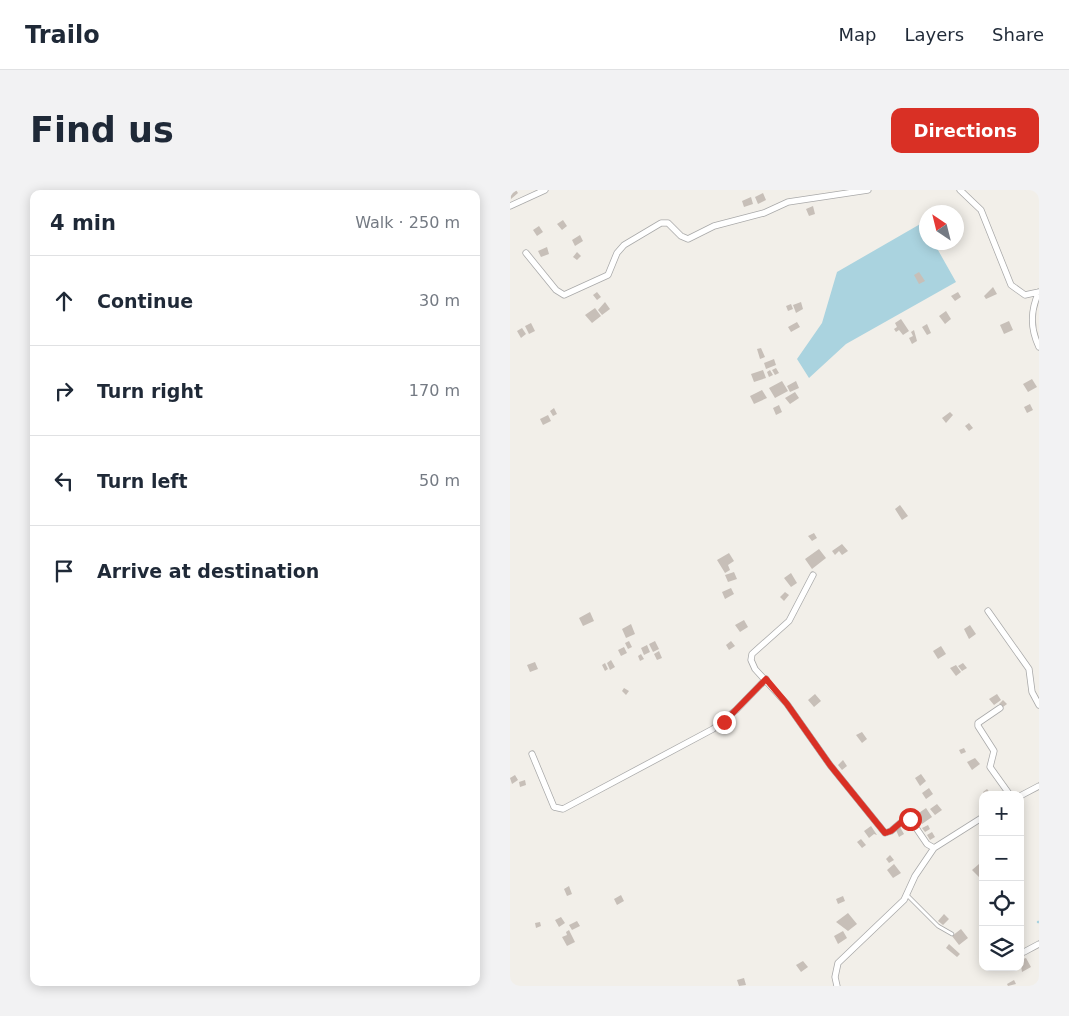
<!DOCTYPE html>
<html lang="en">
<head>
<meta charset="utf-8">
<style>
	:root { --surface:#fff; --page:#f2f2f3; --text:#1f2937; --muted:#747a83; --line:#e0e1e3; --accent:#d93025 }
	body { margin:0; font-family:"DejaVu Sans",sans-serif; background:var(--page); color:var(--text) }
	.controls { position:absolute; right:15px; bottom:15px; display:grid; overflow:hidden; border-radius:10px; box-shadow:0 2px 12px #0003 }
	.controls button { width:45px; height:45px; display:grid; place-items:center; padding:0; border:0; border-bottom:1px solid var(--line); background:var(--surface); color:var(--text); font:25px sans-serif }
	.compass { position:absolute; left:409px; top:15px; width:45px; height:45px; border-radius:50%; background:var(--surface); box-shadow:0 2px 12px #0003; rotate:325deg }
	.stop { position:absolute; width:15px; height:15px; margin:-11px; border:4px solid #d93025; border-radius:50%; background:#fff }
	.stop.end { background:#d93025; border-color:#fff; box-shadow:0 1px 5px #0008 }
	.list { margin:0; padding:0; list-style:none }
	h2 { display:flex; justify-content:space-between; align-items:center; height:65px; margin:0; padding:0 20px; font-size:21px }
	h2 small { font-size:16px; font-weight:400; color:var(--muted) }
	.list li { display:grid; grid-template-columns:32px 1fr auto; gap:15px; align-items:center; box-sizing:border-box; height:90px; padding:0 20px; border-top:1px solid var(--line) }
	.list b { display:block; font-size:19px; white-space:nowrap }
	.list em { font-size:16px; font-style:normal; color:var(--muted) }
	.icon { flex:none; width:28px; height:28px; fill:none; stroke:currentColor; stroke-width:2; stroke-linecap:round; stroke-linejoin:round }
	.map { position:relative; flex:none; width:529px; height:796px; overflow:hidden; border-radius:10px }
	header { display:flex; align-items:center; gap:30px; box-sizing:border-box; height:70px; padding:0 25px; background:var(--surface); border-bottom:1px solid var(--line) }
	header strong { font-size:24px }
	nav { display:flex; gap:28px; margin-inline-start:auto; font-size:18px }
	.intro { display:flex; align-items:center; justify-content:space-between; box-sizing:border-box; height:120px; padding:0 30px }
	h1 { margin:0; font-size:35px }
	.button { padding:12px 22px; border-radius:10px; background:var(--accent); color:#fff; font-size:18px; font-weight:700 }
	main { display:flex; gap:30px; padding:0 30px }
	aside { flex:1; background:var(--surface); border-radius:10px; box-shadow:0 2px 12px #0003 }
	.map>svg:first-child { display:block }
</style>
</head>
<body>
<header>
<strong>Trailo</strong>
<nav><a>Map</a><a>Layers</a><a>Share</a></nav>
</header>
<div class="intro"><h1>Find us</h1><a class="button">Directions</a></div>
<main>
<aside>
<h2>4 min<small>Walk · 250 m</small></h2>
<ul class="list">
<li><svg class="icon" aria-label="ahead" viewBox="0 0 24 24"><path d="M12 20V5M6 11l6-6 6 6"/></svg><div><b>Continue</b></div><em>30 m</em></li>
<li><svg class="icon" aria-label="right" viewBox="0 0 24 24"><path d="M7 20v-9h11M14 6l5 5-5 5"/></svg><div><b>Turn right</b></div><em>170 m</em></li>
<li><svg class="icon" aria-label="left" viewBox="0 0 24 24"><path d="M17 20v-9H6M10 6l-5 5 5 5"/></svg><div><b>Turn left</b></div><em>50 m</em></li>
<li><svg class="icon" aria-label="arrive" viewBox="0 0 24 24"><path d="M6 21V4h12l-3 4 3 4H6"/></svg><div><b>Arrive at destination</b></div></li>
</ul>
</aside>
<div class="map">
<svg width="529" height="796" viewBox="0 0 529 796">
	<rect width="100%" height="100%" fill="#f2efe9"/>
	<path fill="#aad3df" d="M412 33 416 40 417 52 424 53 446 92 336 154 299 188 287 169 312 133 327 82Z"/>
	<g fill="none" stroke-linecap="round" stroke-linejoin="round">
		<path stroke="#aad3df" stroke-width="2.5" d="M528 732H529"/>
	</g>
	<path fill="#c7bfb8" d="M0 0H6L8 3 1 9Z
		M253 3 256 10 248 14 245 7Z
		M241 7 243 14 234 17 232 11Z
		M303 16 305 24 299 26 296 19Z
		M53 30 57 36 52 40 47 34Z
		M29 36 33 42 27 46 23 40Z
		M70 45 73 51 65 56 62 50Z
		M37 57 39 64 31 67 28 61Z
		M67 62 71 66 67 70 63 67Z
		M409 82 415 91 409 94 404 85Z
		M483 97 487 104 476 109 474 106Z
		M87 102 91 107 87 110 83 105Z
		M448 102 451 107 445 111 441 106Z
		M95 112 100 119 92 125 88 120Z
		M291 112 293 119 286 123 283 115Z
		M281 114 283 119 278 121 276 116Z
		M85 118 91 126 82 133 75 125Z
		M436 121 441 129 435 134 429 126Z
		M391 129 399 141 393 145 389 140 386 142 384 139 387 137 385 133Z
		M499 131 503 140 494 144 490 135Z
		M287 132 290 137 281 142 278 137Z
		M21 133 25 141 19 144 15 136Z
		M417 134 421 143 417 145 412 137Z
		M12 138 16 144 11 148 7 141Z
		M404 140 407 151 402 154 399 148 403 146 401 142Z
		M251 158 255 167 250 169 247 159Z
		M264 169 266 175 256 179 254 173Z
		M266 178 269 183 265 185 262 180Z
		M253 180 256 188 244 192 241 184Z
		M260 180 263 185 259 187 257 182Z
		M522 189 527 197 518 202 513 194Z
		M272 191 278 201 265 208 259 198Z
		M286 191 289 198 280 202 277 196Z
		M252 200 257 208 244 214 240 206Z
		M285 202 289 208 280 214 275 208Z
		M520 214 523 220 517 223 514 217Z
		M269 215 272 222 266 225 263 218Z
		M44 218 47 224 43 226 40 221Z
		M440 222 443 225 436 233 432 228Z
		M38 225 41 231 33 235 30 229Z
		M459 233 463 238 459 241 455 236Z
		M390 315 398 326 392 330 385 319Z
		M304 343 307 348 302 351 298 346Z
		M332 354 338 361 332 365 329 361 325 365 322 361Z
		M309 359 316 368 302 379 295 369Z
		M219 363 224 371 218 375 220 380 215 383 207 370Z
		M224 382 227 389 218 392 215 385Z
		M281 383 287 393 281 397 274 388Z
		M221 398 224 404 215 409 212 402Z
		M275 402 279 405 274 411 270 407Z
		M80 422 84 431 73 436 69 428Z
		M234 430 238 437 230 442 225 435Z
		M121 434 125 444 116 448 112 439Z
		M460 435 466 444 459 449 454 439Z
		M119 451 122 457 118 459 115 453Z
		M145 451 149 459 143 462 139 454Z
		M221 451 225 456 219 460 216 455Z
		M137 455 140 462 134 465 131 458Z
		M431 456 436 464 428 469 423 461Z
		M114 457 117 463 111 466 108 460Z
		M149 461 152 468 147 470 144 464Z
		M131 464 134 469 130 471 128 466Z
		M101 470 105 477 100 480 97 473Z
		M25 472 28 479 20 482 17 475Z
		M95 473 98 479 95 481 92 475Z
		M453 473 457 478 452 481 448 476Z
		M446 475 451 482 446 486 440 478Z
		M114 498 119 501 116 505 112 501Z
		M305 504 311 511 304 517 298 510Z
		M487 504 491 510 484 515 479 509Z
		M493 510 497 514 493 517 489 514Z
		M352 542 357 549 352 553 346 545Z
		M454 558 456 562 451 564 449 560Z
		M465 568 470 574 462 580 457 572Z
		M333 570 337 576 332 580 328 575Z
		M411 584 416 591 410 596 405 588Z
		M5 585 8 590 2 594 0 588Z
		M15 590 16 595 10 597 9 592Z
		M419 598 423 604 416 609 412 603Z
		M477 599 482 605H475L473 602Z
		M427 614 432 620 425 625 420 619Z
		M416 618 422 627 412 634 406 625Z
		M418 635 420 639 415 642 412 638Z
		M361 636 367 645 364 644 359 648 354 641Z
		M390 637 394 644 389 647 386 640Z
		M422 642 425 647 420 650 417 645Z
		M351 649 356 655 352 658 347 652Z
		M380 665 384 670 379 673 376 669Z
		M384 674 391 683 383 688 377 680Z
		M469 674 473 678V685L469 687 462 680Z
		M59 696 62 704 57 706 54 699Z
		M111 705 114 711 107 715 104 709Z
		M333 706 335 711 328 714 326 709Z
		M338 723 347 734 338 741 326 732Z
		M434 724 439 729 433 735 428 731Z
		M51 727 55 733 49 737 45 730Z
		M67 731 70 736 62 740 59 735Z
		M30 732 31 736 26 738 25 733Z
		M451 739 458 748 449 755 442 746Z
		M59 740 65 752 57 756 52 747 57 745 56 742Z
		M333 741 337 748 328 754 324 746Z
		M439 754 450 764 447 767 436 758Z
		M516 768 521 777 512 782 510 770Z
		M293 771 298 777 291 782 286 775Z
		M234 788 236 795 229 796 227 790Z
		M504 790 506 794 498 796 497 794Z"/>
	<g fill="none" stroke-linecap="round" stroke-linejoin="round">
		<defs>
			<path id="service" d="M397 705 428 736 442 744"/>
			<path id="minor" d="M450 0 471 20 501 95 515 105 529 102
				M0 16 35 0
				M16 63 46 100 54 105 98 85 107 63 114 55 151 33H158L171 46 178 49 204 36 254 23 278 12 358 0
				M529 102C520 121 520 138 529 157
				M303 385 279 431 242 464 241 470 245 479 277 514 320 575 375 643 381 641 395 629H400L417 654 424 658
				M478 421 519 479 522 502 529 515
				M490 518 468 533V536L484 561 480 577 500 605
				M22 564 44 617 53 619 203 539 226 520 256 489
				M510 606 529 596
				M514 762 529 754
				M327 796 325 787 328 773 394 710 405 686 424 658 473 627"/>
		</defs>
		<use href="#service" stroke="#a9a9a9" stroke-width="4.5"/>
		<use href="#minor" stroke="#a9a9a9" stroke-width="7"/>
		<use href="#service" stroke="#fff" stroke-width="3"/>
		<use href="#minor" stroke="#fff" stroke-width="5.5"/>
	</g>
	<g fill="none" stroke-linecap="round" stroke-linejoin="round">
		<path stroke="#d93025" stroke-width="6" d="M214 532 256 489 277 514 320 575 375 643 381 641 395 629H400"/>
	</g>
</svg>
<div class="controls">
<button>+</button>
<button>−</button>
<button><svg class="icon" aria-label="locate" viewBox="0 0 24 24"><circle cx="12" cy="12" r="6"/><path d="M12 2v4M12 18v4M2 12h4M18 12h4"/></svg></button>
<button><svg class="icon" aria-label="layers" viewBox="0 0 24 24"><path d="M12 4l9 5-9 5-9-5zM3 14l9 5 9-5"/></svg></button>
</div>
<svg class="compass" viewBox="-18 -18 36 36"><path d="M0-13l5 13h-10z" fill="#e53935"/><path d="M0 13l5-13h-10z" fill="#747a83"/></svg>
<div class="stop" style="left:400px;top:629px"></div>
<div class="stop end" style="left:214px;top:532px"></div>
</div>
</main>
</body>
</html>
